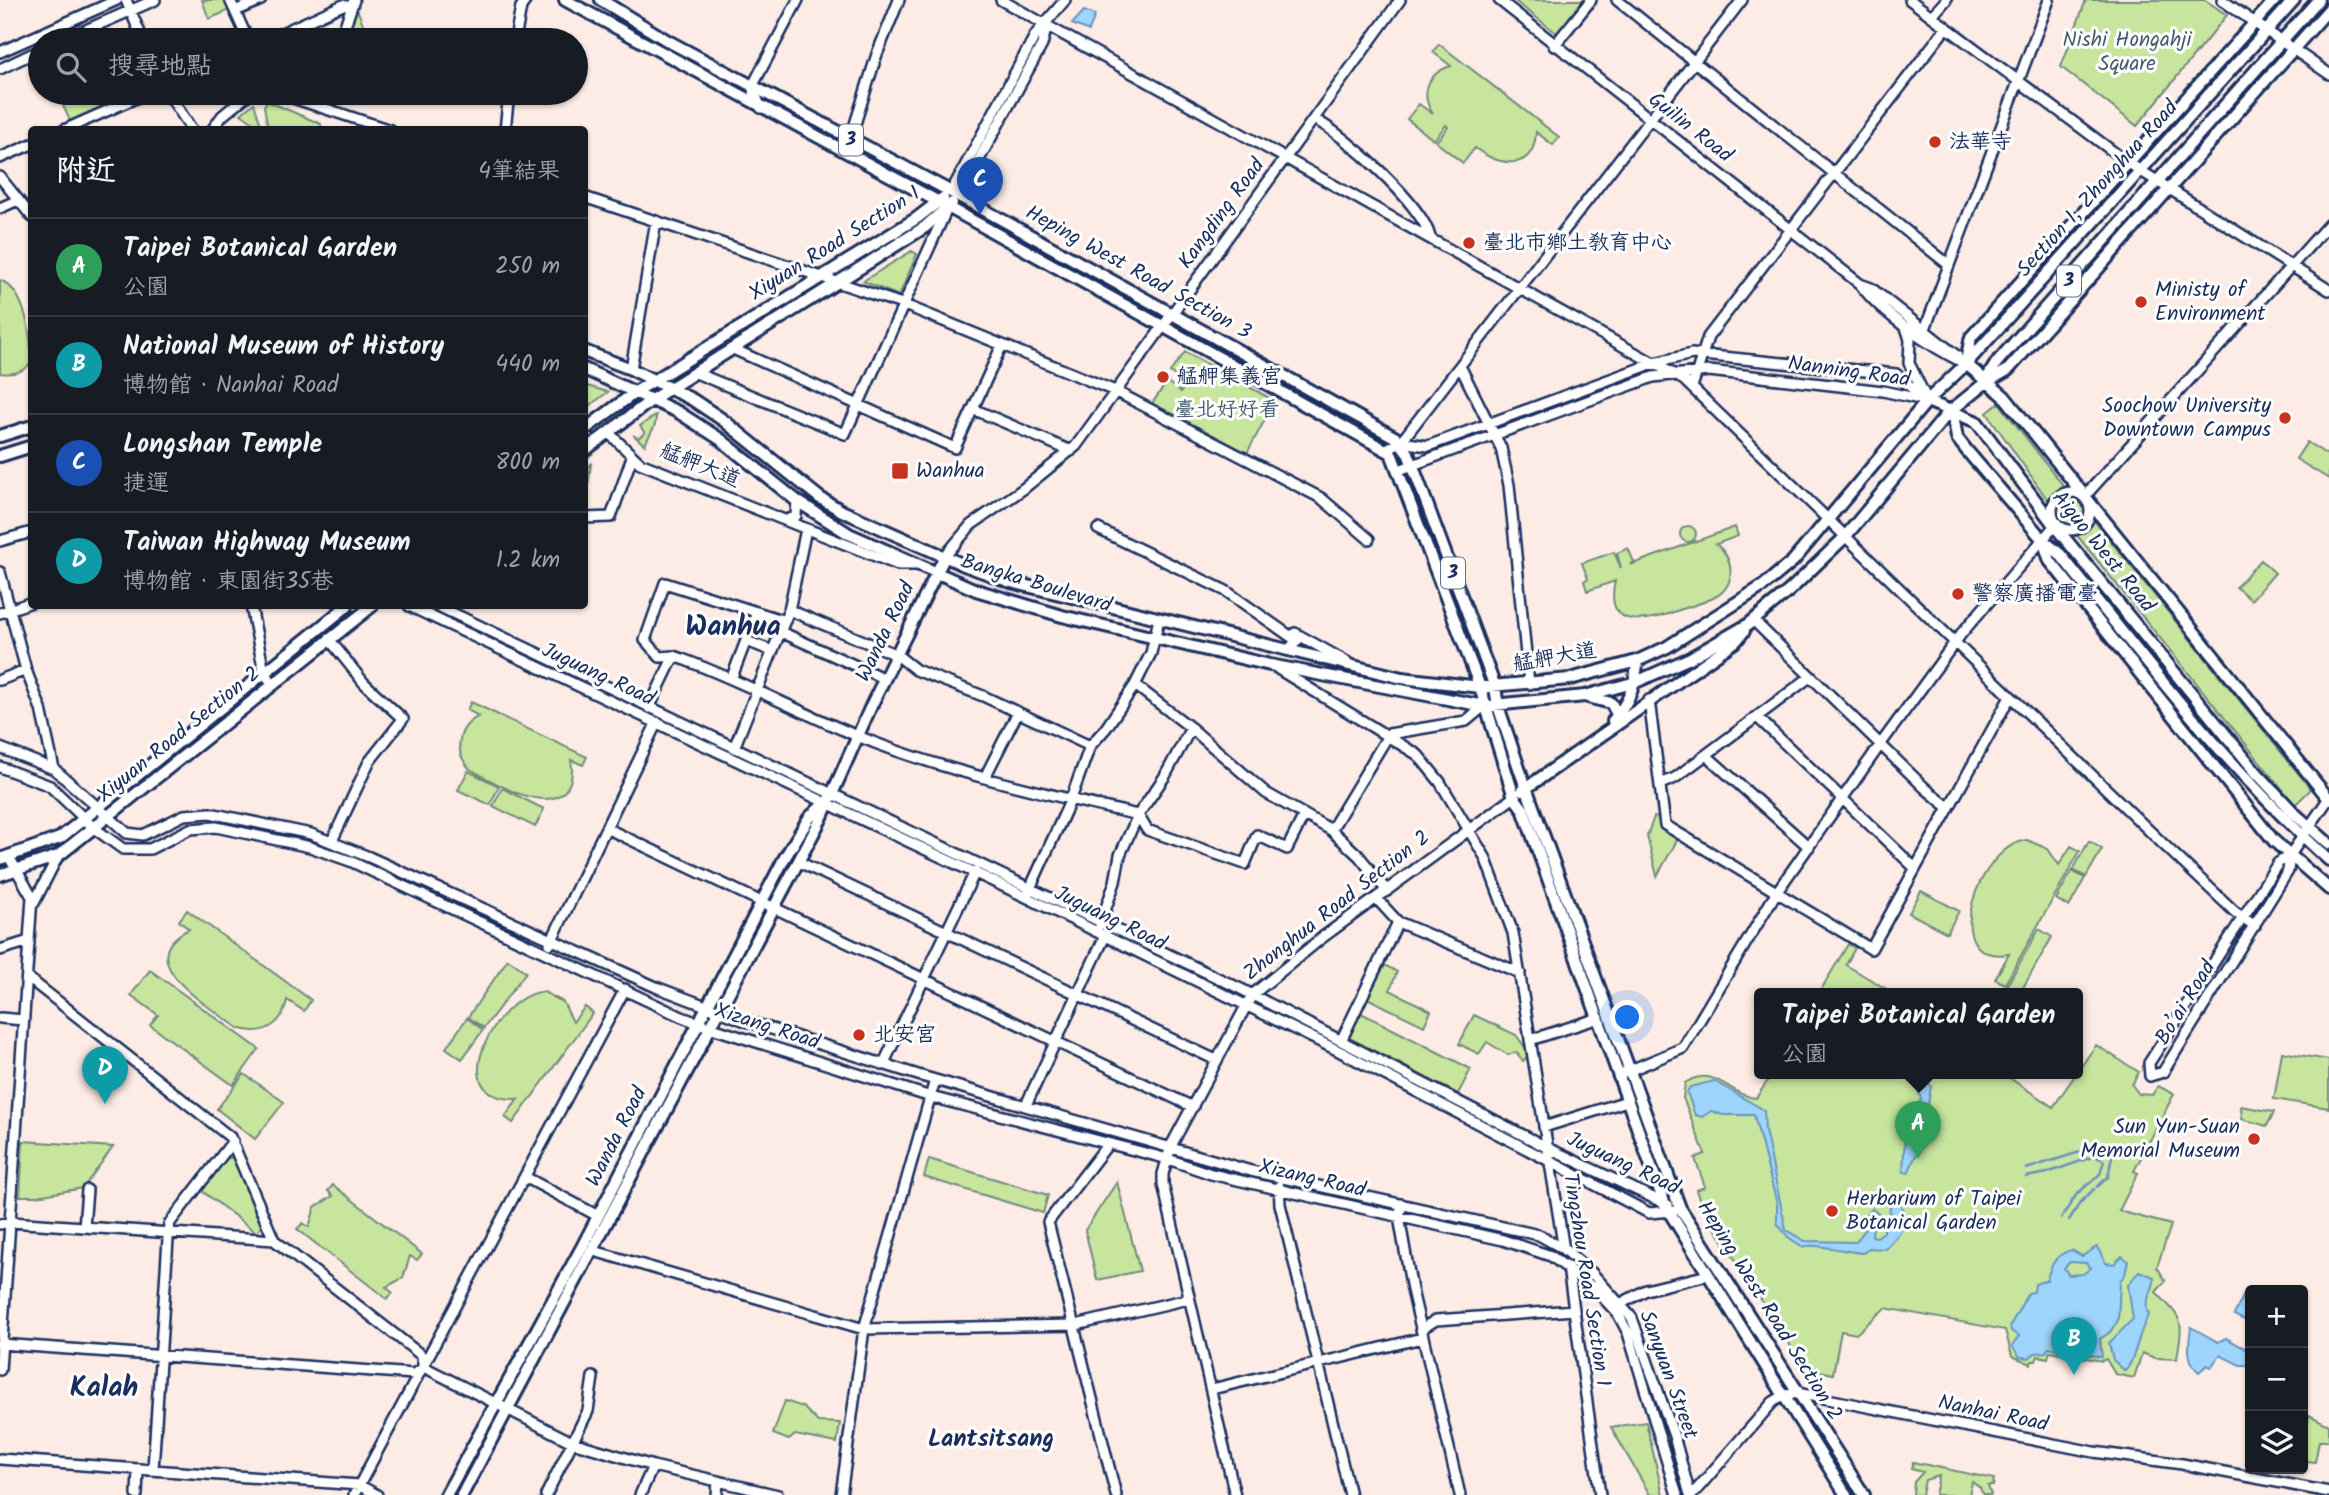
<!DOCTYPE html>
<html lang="zh-TW">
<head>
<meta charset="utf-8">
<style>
	:root { --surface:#171b24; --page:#20242c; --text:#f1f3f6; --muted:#9ea1a6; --line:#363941; --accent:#d93025 }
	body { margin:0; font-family:Kalam,"LXGW WenKai TC",sans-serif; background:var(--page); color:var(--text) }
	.controls { position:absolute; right:21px; bottom:21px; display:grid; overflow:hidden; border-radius:7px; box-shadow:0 2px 5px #0004 }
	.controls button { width:63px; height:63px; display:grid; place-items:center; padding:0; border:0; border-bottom:2px solid var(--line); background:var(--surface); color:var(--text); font:35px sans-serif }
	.you { position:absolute; left:1628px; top:1018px; width:24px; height:24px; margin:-18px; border:5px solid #fff; border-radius:50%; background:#1a73e8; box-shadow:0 0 0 10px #1a73e833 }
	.badge { display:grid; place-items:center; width:46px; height:46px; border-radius:50%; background:var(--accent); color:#fff; font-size:23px; font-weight:700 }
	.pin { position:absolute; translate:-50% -58px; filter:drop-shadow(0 2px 4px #0008) }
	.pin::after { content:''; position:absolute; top:37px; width:24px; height:21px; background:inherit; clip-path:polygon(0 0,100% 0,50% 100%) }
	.popup { position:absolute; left:1754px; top:988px; width:329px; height:91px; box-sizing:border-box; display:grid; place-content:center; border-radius:7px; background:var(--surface); filter:drop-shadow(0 2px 5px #0005); font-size:23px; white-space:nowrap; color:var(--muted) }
	.popup b { font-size:26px; color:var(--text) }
	.popup::after { content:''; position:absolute; left:50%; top:100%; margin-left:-14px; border:14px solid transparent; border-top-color:var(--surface) }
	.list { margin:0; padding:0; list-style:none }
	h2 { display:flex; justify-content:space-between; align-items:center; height:91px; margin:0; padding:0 28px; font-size:30px }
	h2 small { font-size:23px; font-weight:400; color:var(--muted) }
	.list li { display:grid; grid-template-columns:46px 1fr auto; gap:21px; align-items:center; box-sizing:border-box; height:98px; padding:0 28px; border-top:2px solid var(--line) }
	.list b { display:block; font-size:26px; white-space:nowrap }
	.list p { margin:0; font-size:23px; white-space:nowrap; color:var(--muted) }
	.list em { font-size:23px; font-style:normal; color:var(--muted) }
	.icon { flex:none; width:38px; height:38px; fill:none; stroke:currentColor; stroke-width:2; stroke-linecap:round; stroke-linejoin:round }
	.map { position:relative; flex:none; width:2329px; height:1495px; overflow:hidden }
	.search { position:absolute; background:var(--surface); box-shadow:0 2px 5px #0004; left:28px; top:28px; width:560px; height:77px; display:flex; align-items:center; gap:18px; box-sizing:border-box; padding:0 24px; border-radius:38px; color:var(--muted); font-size:26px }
	.panel { position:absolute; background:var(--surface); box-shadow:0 2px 5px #0004; left:28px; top:126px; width:560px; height:483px; border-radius:7px }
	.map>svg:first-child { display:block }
</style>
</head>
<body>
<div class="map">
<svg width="2329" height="1495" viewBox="0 0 2329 1495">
	<rect width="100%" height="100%" fill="#fcece5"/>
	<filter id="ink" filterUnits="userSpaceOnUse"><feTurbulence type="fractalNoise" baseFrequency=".0143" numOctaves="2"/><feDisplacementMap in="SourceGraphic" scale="14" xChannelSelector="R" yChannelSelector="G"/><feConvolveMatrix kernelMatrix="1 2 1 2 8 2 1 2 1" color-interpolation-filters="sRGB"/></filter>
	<g filter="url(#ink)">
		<path fill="#c7e59d" stroke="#718a7e" stroke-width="2" d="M202 0H225L230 10 209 19Z
			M1518 0H1584L1558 34 1516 2Z
			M2086 0H2205L2227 15 2137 126 2061 67Z
			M357 9 365 29 363 40H347Z
			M1439 44 1559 137 1553 145 1536 132C1534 173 1499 166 1475 148L1463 163 1436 142 1448 127 1446 125 1434 140 1407 119 1419 104 1433 114C1419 93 1428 73 1451 66L1433 52Z
			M57 93H96L104 110 72 125Z
			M267 101 321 124V129H268L264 106Z
			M254 103 262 129 241 114Z
			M912 251 917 254 899 296 863 281Z
			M0 280C26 290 32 339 31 363 23 373 13 375 0 373Z
			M1185 352 1275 401 1246 455 1151 405 1167 382 1181 392 1186 384 1170 372Z
			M584 385 608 392 585 409H584Z
			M1999 403 2065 488 2047 499 1987 413Z
			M656 415C657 428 649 433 645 445L633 435 638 438 645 433 640 426Z
			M2307 442 2329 456V479L2296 459Z
			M591 464 585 509V469Z
			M2057 511a14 14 0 1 1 28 0a14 14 0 1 1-28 0Z
			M2093 519 2311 789 2295 805 2075 533 2083 532Z
			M1680 534a8 8 0 1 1 16 0a8 8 0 1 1-16 0Z
			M1735 527 1738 536 1716 544C1734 558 1737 585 1715 597 1704 603 1691 606 1679 610 1651 621 1603 633 1615 581L1587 591 1584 581 1588 579 1582 563 1614 552 1621 568 1617 553 1628 548 1634 562 1630 565Z
			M2261 560 2275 573 2251 600 2236 587Z
			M471 702 587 757 583 765 571 760C573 771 573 782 565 791 544 814 491 781 470 769 453 751 457 727 479 716L467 710Z
			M468 771 499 786 490 805 458 790Z
			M502 788 544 809 535 827 493 806Z
			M1654 817 1662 818 1679 837 1657 876 1647 836Z
			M2027 840 2048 849 2059 865 2071 846 2080 851 2005 984 1995 979 2009 954C1936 965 1978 846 2027 840Z
			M2089 841 2102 849 2086 877 2073 870Z
			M2072 871 2085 878 2069 907 2056 899Z
			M1921 891 1959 911 1947 933 1909 913Z
			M187 910 311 1000 304 1011 287 1000C283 1025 263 1037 238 1028 212 1008 126 961 189 929L179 921Z
			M2039 929 2052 937 2020 993 2006 987Z
			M1848 944 1855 948 1846 965 1893 993H1819Z
			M508 959 526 972 484 1028 468 1017Z
			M1385 965 1397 972 1390 990 1431 1011 1424 1026 1367 998Z
			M150 970 259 1049 233 1085 150 1025 158 1015 131 995Z
			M544 992 563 1002 573 1022 585 1007 593 1013 513 1123 505 1117 518 1099C439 1102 497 992 544 992Z
			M1361 1013 1471 1069 1458 1094 1349 1038Z
			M1474 1015 1516 1035 1530 1054 1523 1061 1516 1052 1508 1055 1487 1042 1479 1054 1459 1044Z
			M467 1018 483 1030 462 1059 446 1048Z
			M2096 1045 2139 1072 2132 1085 2139 1094 2152 1095 2158 1086 2174 1094 2134 1171 2138 1173 2119 1211 2171 1225 2157 1267 2166 1281 2156 1292C2185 1322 2183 1319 2177 1359L2155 1358 2142 1353 2134 1378 2115 1374 2106 1359 2102 1361 2050 1351 2048 1358 2038 1356 2036 1361H2032L2031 1364 2012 1356 2005 1330 1885 1308 1856 1334 1841 1331 1833 1374 1805 1368 1704 1211 1696 1190 1705 1187 1695 1158 1705 1154 1683 1098 1685 1083C1715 1063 1731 1097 1756 1098L1773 1073H2002L2053 1107Z
			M2282 1052 2329 1060V1108L2274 1099Z
			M244 1074 284 1102 255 1139 217 1109Z
			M2241 1106 2274 1112 2267 1126 2242 1119Z
			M23 1141 113 1147 83 1188 37 1196H20Z
			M227 1158H234L261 1226 257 1233 202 1191Z
			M929 1159 1048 1195 1043 1213 924 1177Z
			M1117 1182 1140 1271 1097 1280 1085 1230Z
			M333 1185 422 1254 417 1260 410 1256 403 1278 386 1287 393 1293 387 1299 297 1229 303 1223 309 1227 315 1207 333 1196 328 1191Z
			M785 1401 803 1407 818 1422 840 1423 837 1443 795 1435 789 1440 773 1434Z
			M2309 1415 2329 1425V1441H2319L2315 1462 2308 1461 2303 1466V1426L2307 1427Z
			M1646 1422 1663 1495H1650L1611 1427Z
			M1913 1462 1994 1479 1993 1486H1988L1991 1495H1983L1980 1488 1972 1482 1969 1495H1935L1939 1476 1925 1480 1922 1495H1913L1914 1482 1923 1472 1911 1469Z"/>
		<path fill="#9ed5fd" stroke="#6a93bd" stroke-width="2" fill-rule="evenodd" d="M1084 11 1095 15 1089 31 1072 24Z
			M1919 1073H1932L1925 1078 1931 1086 1924 1129 1928 1139 1916 1155 1908 1173 1903 1171 1905 1136 1921 1099 1918 1091 1921 1085Z
			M1714 1081 1764 1110 1765 1130 1786 1230 1805 1241 1856 1242 1869 1224 1873 1227 1872 1236 1877 1237 1884 1232V1226L1877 1221 1868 1220 1866 1214 1872 1208 1882 1216H1889L1891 1196 1896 1193 1907 1222C1901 1232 1893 1241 1885 1249L1869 1248 1863 1253C1849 1252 1809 1242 1803 1247L1788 1237 1777 1223V1204L1754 1115H1723L1711 1111 1702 1117 1695 1115 1687 1092 1690 1087Z
			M2097 1247 2106 1263 2114 1264 2122 1256 2128 1261 2125 1274 2120 1281 2118 1320 2112 1331 2100 1339 2102 1357 2075 1352 2070 1346 2064 1350 2049 1347 2046 1352 2035 1353 2029 1358 2020 1357 2012 1346 2019 1336 2011 1331 2010 1326 2028 1293 2034 1292 2035 1284 2047 1280C2050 1265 2057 1253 2072 1250L2082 1256ZM2070 1262 2086 1263 2091 1268 2083 1274 2069 1275 2064 1268Z
			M2139 1271 2154 1277C2156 1290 2141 1301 2149 1315 2138 1331 2136 1360 2125 1371L2113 1360 2109 1343 2133 1319 2128 1285Z
			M2244 1294 2250 1297V1306L2244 1320 2234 1315Z
			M2191 1327 2218 1342 2226 1338 2250 1351V1365H2240L2220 1355 2211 1367 2207 1365 2199 1372C2185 1360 2189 1343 2191 1327Z"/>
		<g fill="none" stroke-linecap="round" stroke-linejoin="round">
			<path stroke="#6a93bd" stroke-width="2.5" d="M2093 1144 2103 1143
				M2108 1146 2111 1150
				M2026 1169 2086 1150 2089 1146
				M2026 1177 2047 1173 2095 1156 2104 1161 2100 1174 2077 1194 2061 1218
				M2097 1187 2108 1177 2112 1156
				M2069 1220 2080 1203 2094 1189"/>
			<defs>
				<path id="minor" d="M126 0 143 40
					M230 0 248 40
					M1001 0 1684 380 2162 843 2235 912 2255 926
					M1499 0 1860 284C1882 315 1932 347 1966 364
					M1617 0 1949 265
					M1910 0 2127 162 2329 290
					M2222 0 2329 74
					M235 11 261 0
					M1932 16 1946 0
					M63 40 155 0
					M266 40 343 5 351 7
					M340 40 354 0
					M515 40 521 7 526 0
					M1554 46 1591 0
					M0 52 117 0
					M0 69 40 50
					M168 93 192 130
					M278 93 390 130
					M317 105 322 93
					M761 108 752 87 798 0
					M1314 119C1344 134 1423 205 1430 237
					M64 130 147 93
					M212 130 222 116 250 93
					M505 130 509 93
					M850 140 877 54 899 0
					M0 158 32 144
					M0 177 32 217
					M951 192 1036 34 1065 0
					M959 196 1042 45 1047 25
					M584 197 902 304 1115 391 1321 498 1369 539
					M0 208 18 200
					M1860 284 1871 288 1957 356
					M1906 327 1910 340 1909 363 1925 396
					M1925 329 2049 0
					M733 349 955 448 1002 345
					M1460 366 1501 448 1509 485 1529 684
					M631 369 656 221
					M696 373 845 434 946 211
					M1692 387 1708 337 1946 28
					M973 409 1071 451
					M609 433 640 463 898 565H915
					M1401 442 1428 446 1654 363 1692 354 1896 374 1927 401
					M1386 449 1401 442 1742 0
					M1399 470 1653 377 1709 371 1883 391 1924 400
					M2052 511a19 19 0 1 1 38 0a19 19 0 1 1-38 0Z
					M2085 496 2329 224
					M584 518 611 517 632 457
					M787 520 796 516 797 501
					M1098 529 1226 591 1297 641 1289 649
					M0 541 32 532
					M945 556 971 525 1023 489 1076 446 1400 0
					M0 572 26 670 41 709 54 769
					M251 606 264 672 273 685
					M409 606 1026 897 1339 1051 1649 1213 1673 1211
					M438 606 1241 989 1548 1148 1668 1205
					M789 610 897 655 916 670 983 696 1090 746
					M0 613 32 602
					M1754 621 1925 788 1948 807
					M781 632 885 679
					M1295 633 1347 662
					M329 639 364 683 403 719 369 762 332 841
					M747 641 772 651
					M674 656 660 657 645 640 665 583 785 621
					M1278 669 1418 755 1440 782 1485 857 1513 933 1564 1250
					M732 677 757 612
					M0 680 26 670
					M1135 685 1191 728 1266 793 1331 830 1359 856 1387 891
					M1649 700 1665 825 1871 949 2010 697
					M649 708 674 656C737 678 794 710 855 735 945 772 1043 793 1138 815L1165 776 1191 728
					M1757 717 1915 868
					M1389 734 1466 721 1484 706
					M0 748 54 769 127 833 143 835 184 815 210 813 311 834 369 857 656 987 743 1020 918 1075 1251 1171 1539 1235 1564 1249 1591 1272 1632 1318 1674 1436 1690 1495
					M734 748 789 610 806 529
					M1706 755 1809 847
					M0 767 50 786 94 828 123 849H150L190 829 216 827 310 847 350 861 682 1017 712 1028 931 1097 1168 1159 1211 1174 1503 1240 1551 1256 1595 1289 1618 1314 1628 1333 1677 1495
					M985 777 1018 712
					M1660 784 1675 778 1810 677
					M1138 815 1147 830 1245 864 1257 835 1287 849 1304 815
					M606 828 1193 1107
					M1331 830 1389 734
					M2290 855 2288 871 2163 1072 2150 1076 2149 1063 2278 863 2290 855 2329 798
					M799 862 1216 1060
					M1028 893 1071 799 1090 746 1106 728 1135 685 1151 653 1159 619
					M1376 898 1398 922 1520 973
					M34 903 58 856
					M1100 925 1115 882 1120 855 1138 815
					M550 944 657 722
					M0 950 29 941
					M27 977 230 1137 274 1240
					M0 1018 24 1020
					M1530 1040 1599 1018
					M1341 1041 1398 922
					M883 1065 975 872
					M1619 1075 1683 1048 1776 893 1880 745 1961 634 2057 523
					M1026 1105 1105 936
					M1544 1127 1627 1101
					M1108 1144 1048 1222 1116 1495
					M525 1177 598 1216
					M1279 1186 1280 1204 1350 1495
					M1402 1204 1399 1217 1412 1290 1460 1495
					M0 1224 10 1222 274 1240 421 1355 424 1367
					M84 1227 87 1190
					M594 1251 864 1329 1076 1325 1188 1299
					M1568 1267 1600 1495
					M1622 1303 1646 1290 1708 1275
					M1421 1329 1436 1320 1574 1310
					M0 1344 414 1374 422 1369
					M424 1367 572 1442 653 1466 778 1495
					M0 1370 32 897 9 857
					M1212 1389 1422 1338
					M0 1459 359 1485 377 1495
					M153 1469 169 1224 233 1141
					M137 1495 138 1469
					M354 1495 625 989
					M546 1495 588 1411 593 1377
					M640 1495 653 1466
					M717 1495 718 1481
					M841 1495 864 1329 935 1080
					M1235 1495 1163 1184V1174L1171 1146 1252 995 1323 937 1514 797
					M1692 1495 1773 1402 1783 1396 1797 1393 2094 1452 2182 1464 2329 1492"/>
				<path id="major" d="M565 0 948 207 1391 453 1480 687 1514 797 1523 809 1665 1205 1846 1495
					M601 0 668 41 959 196 1398 439 1408 453 1495 687 1498 706 1520 771 1680 1208 1864 1495
					M584 351 631 369 693 400 723 420 820 498 842 511 964 565 1011 582 1402 678 1480 687 1570 679 1637 661 1667 647 1763 586 1793 561 1927 401 1966 364 2294 0
					M1966 361 1971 337 2275 0
					M1966 364 2004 396 2329 799
					M584 369 678 412 720 439 797 501 849 534 976 590 1062 616 1270 665 1484 706 1585 696 1636 682 1690 658 1749 624 1790 590 1845 537 1948 413 1985 383 2008 370 2329 9
					M1986 380 1997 362 2318 0
					M1927 401 1977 422 2054 525 2256 772 2295 814 2329 844
					M1952 409 1957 438 1968 452 2043 540 2060 554C2145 660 2227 769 2329 860
					M584 430 637 391 917 218 943 198
					M0 436 32 426
					M584 451 653 399 925 227 952 203
					M0 456 32 446
					M2044 543 2050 561 2274 841 2329 889
					M1588 697 1611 703 1618 716
					M1613 721C1629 702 1636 685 1637 661
					M1522 791 1736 641 1744 631
					M0 859 60 838 347 606
					M0 875 58 856 372 606
					M446 1495 582 1247 784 859 809 818 825 803
					M462 1495 821 819 872 704 945 556"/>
			</defs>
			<use href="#minor" stroke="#1b2f5e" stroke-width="14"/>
			<use href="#major" stroke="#1b2f5e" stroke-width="16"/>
			<use href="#minor" stroke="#fff" stroke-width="9"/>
			<use href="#major" stroke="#fff" stroke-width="10"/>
		</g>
	</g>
	<g fill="#c8321e" stroke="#fff" stroke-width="2.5">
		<circle cx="1935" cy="142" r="7"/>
		<circle cx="1469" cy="243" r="7"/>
		<circle cx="2141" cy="302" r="7"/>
		<circle cx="1163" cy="377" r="7"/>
		<circle cx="2285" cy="418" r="7"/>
		<rect x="891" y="462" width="18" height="18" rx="3.5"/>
		<circle cx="1958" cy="594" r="7"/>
		<circle cx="859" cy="1035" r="7"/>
		<circle cx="2254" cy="1139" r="7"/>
		<circle cx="1832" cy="1211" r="7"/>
	</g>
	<g text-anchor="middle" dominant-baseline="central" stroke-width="6" stroke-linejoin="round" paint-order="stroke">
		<g fill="#fff" stroke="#5f6d8e" stroke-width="2">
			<rect x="839" y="124.5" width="24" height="31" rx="5"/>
			<rect x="2057" y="265.5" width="24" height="31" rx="5"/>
			<rect x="1441" y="557.5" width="24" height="31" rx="5"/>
		</g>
		<g font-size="19" font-weight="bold" fill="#1b2f5e">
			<text x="851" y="140">3</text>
			<text x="2069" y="281">3</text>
			<text x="1453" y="573">3</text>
		</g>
		<g font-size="21" fill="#465c6e" stroke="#fff">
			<text x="2127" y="40">Nishi Hongahji<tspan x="2127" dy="24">Square</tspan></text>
			<text x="1227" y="410">臺北好好看</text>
		</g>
		<g font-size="21" fill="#1b2f5e" stroke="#fff">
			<text transform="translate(1690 128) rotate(38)">Guilin Road</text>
			<text transform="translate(2098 189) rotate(-48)">Section 1, Zhonghua Road</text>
			<text transform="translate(1222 214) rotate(-54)">Kangding Road</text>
			<text transform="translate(835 244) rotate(-32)">Xiyuan Road Section 1</text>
			<text transform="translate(1138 273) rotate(29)">Heping West Road Section 3</text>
			<text transform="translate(1849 372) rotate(8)">Nanning Road</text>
			<text transform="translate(700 466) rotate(22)">艋舺大道</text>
			<text transform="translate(2103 552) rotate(51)">Aiguo West Road</text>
			<text transform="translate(1036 584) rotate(17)">Bangka Boulevard</text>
			<text transform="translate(886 632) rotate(-64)">Wanda Road</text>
			<text transform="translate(1555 658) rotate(-10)">艋舺大道</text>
			<text transform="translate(598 675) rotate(25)">Juguang Road</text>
			<text transform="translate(179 735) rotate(-39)">Xiyuan Road Section 2</text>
			<text transform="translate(1337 906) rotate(-38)">Zhonghua Road Section 2</text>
			<text transform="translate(1110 919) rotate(26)">Juguang Road</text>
			<text transform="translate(2186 1003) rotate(-58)">Bo’ai Road</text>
			<text transform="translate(767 1027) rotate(18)">Xizang Road</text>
			<text transform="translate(617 1137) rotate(-63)">Wanda Road</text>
			<text transform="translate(1623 1164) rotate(25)">Juguang Road</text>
			<text transform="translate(1312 1179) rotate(13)">Xizang Road</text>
			<text transform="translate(1586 1280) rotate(81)">Tingzhou Road Section 1</text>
			<text transform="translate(1769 1311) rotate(58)">Heping West Road Section 2</text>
			<text transform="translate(1668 1375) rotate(70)">Sanyuan Street</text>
			<text transform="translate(1993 1414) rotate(12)">Nanhai Road</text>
		</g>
		<g font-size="21" fill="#1b2f5e" stroke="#fff" text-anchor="start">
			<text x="1949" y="142">法華寺</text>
			<text x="1483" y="243">臺北市鄉土教育中心</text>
			<text x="2155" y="290">Ministy of<tspan x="2155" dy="24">Environment</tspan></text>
			<text x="1177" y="377">艋舺集義宮</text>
			<text x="2271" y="406" text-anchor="end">Soochow University<tspan x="2271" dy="24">Downtown Campus</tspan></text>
			<text x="916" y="471">Wanhua</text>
			<text x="1972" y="594">警察廣播電臺</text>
			<text x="873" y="1035">北安宮</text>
			<text x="2240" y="1127" text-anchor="end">Sun Yun-Suan<tspan x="2240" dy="24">Memorial Museum</tspan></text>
			<text x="1846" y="1199">Herbarium of Taipei<tspan x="1846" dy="24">Botanical Garden</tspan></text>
		</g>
		<g font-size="24" font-weight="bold" fill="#1b2f5e" stroke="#fff">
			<text x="991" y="1439">Lantsitsang</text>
		</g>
		<g font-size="28" font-weight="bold" fill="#1b2f5e" stroke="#fff">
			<text x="733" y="627">Wanhua</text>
			<text x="104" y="1388">Kalah</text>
		</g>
	</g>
</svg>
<div class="controls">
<button>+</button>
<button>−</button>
<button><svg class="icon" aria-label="layers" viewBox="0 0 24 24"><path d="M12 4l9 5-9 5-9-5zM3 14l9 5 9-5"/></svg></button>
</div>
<div class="you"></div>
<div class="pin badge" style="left:1918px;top:1159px;background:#2e9e5b">A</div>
<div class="popup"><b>Taipei Botanical Garden</b>公園</div>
<div class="pin badge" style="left:2074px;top:1375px;background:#0f9aa8">B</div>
<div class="pin badge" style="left:980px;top:215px;background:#1a4fb4">C</div>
<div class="pin badge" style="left:105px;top:1104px;background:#0f9aa8">D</div>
<div class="search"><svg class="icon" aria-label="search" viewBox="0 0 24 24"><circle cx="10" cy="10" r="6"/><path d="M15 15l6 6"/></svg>搜尋地點</div>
<section class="panel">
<h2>附近<small>4筆結果</small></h2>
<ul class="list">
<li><span class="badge" style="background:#2e9e5b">A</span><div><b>Taipei Botanical Garden</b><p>公園</p></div><em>250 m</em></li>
<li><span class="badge" style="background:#0f9aa8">B</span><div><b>National Museum of History</b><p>博物館 · Nanhai Road</p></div><em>440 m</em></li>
<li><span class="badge" style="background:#1a4fb4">C</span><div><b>Longshan Temple</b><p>捷運</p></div><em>800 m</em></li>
<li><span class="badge" style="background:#0f9aa8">D</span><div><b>Taiwan Highway Museum</b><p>博物館 · 東園街35巷</p></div><em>1.2 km</em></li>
</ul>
</section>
</div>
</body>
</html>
